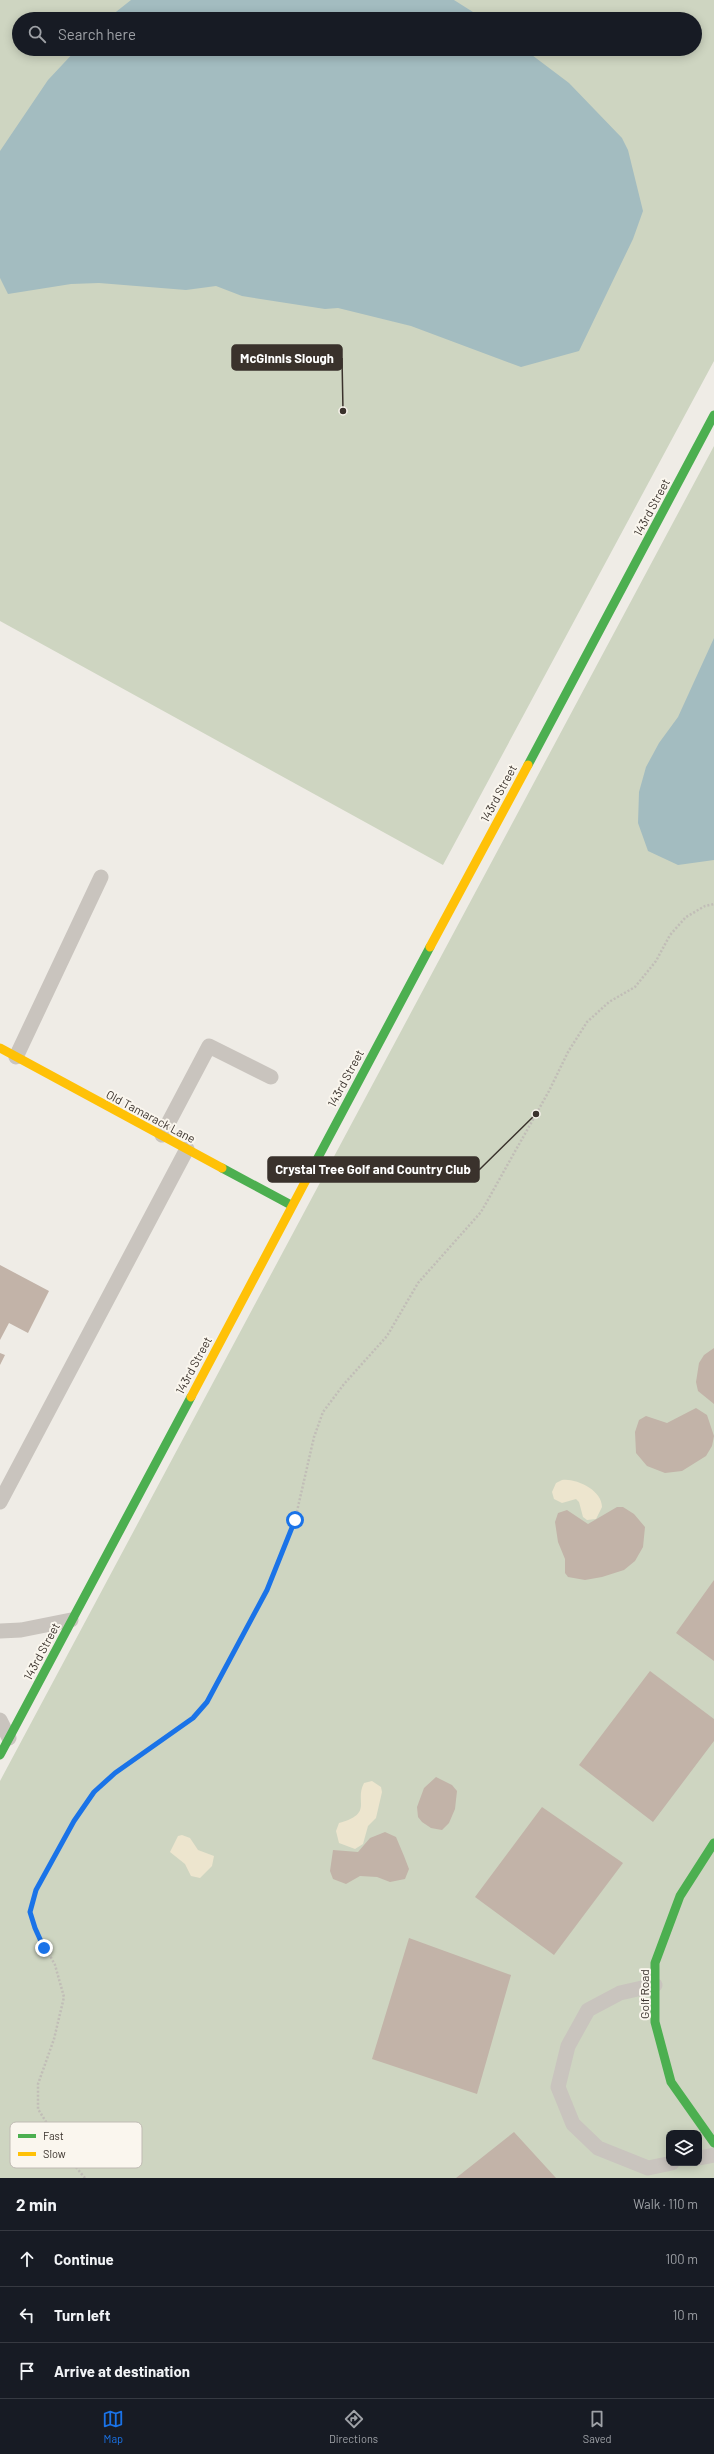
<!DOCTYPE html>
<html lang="en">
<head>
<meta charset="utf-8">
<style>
	:root { --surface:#171b24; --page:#242831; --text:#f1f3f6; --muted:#9ea1a6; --line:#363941; --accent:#1a73e8 }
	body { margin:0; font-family:Barlow,sans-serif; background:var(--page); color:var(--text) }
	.controls { position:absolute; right:12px; bottom:12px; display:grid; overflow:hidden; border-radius:8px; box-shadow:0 2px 10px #0003 }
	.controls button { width:36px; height:36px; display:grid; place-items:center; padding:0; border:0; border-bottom:1px solid var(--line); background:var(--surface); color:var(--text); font:20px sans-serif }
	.stop { position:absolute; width:12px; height:12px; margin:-9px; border:3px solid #1a73e8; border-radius:50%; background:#fff }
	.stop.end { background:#1a73e8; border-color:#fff; box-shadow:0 1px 4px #0008 }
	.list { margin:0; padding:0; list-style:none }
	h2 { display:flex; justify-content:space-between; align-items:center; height:52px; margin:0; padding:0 16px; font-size:17px }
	h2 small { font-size:13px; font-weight:400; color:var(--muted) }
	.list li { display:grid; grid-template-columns:26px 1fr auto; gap:12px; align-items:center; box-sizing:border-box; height:56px; padding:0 16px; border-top:1px solid var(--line) }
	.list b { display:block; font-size:15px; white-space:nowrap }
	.list em { font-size:13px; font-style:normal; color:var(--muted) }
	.icon { flex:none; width:22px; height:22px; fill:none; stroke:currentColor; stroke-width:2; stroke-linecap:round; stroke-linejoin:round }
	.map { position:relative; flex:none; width:714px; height:2178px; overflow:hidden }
	.search { position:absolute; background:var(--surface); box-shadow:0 2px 10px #0003; left:12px; right:12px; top:12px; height:44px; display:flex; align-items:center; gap:10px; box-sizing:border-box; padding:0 14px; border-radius:22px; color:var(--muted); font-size:15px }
	.sheet { height:220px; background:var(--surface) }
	nav { display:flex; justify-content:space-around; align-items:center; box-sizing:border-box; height:56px; border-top:1px solid var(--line); background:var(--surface); font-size:11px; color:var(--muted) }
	nav a { display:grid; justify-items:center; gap:2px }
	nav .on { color:var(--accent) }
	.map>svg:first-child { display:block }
</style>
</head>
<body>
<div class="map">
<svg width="714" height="2178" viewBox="0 0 714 2178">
	<rect width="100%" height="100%" fill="#efece6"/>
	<path fill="#ced5c1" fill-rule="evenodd" d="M0 0H714V361L443 865 0 621ZM19 19H695V49H19Z
		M714 446V2178H0V1781ZM669 2133H699V2163H669Z"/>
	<path fill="#ede5ce" d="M562 1480C576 1478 602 1490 602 1507L596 1519 587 1520 583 1517 579 1502 576 1499 562 1503 554 1499 552 1492 556 1483Z
		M372 1781 381 1787 382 1792 376 1818 368 1826 363 1844 355 1849 339 1843 336 1831 339 1823C374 1813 354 1802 364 1783Z
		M182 1835 190 1838 198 1850 214 1856 212 1866 200 1878 191 1876 185 1864 170 1852 178 1836Z"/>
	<path fill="#a3bcc0" d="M131 0H454L484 19H107Z
		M77 49H524L569 83 622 138 628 150 643 211 633 239 579 351 521 367 411 326 338 308 325 309 242 296 216 286 186 290 99 283 71 284 8 294 0 278V151L48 80Z
		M714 638V860L678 865 648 851 638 823 639 792 646 767 659 743 678 717Z"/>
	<path fill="#c2b3a8" d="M0 1265 49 1291 28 1333 9 1323 0 1340Z
		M714 1348V1404L698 1391 696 1382 699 1363 704 1355Z
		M0 1353 5 1355 0 1365Z
		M696 1408 707 1415 714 1436 712 1446 706 1456 682 1471 665 1473 647 1466 636 1453 635 1432 639 1420 646 1416 667 1423Z
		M617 1507H623L634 1514 645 1527 643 1547 635 1561 624 1570 602 1577 585 1580 568 1577 565 1573V1559L558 1542 555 1522 558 1513 567 1510 588 1524Z
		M714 1580V1661L676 1633Z
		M650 1671 714 1719V1741L653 1822 579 1765Z
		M436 1777 452 1785 457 1791 455 1809 449 1823 442 1830 431 1828 422 1822 418 1817 417 1807 424 1788Z
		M542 1807 623 1863 554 1955 475 1897Z
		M385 1832 396 1837 404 1856 409 1869 405 1879 390 1882 377 1877 360 1876 346 1884 333 1879 330 1871 333 1850 358 1852 370 1838Z
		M409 1938 511 1975 477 2094 372 2059Z
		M514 2132 556 2178H456Z"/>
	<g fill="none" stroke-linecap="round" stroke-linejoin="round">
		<path stroke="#c1bdb7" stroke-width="2.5" stroke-dasharray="2 2" stroke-linecap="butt" d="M85 2178 70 2160 38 2109V2084L54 2039 64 1997 55 1965 35 1928 30 1912 36 1890 74 1821 95 1793 115 1773 193 1718 207 1702 267 1590 283 1551 295 1520 314 1437 323 1412 344 1384 387 1336 418 1283 481 1212 549 1091 568 1052 587 1022 609 1002 635 987 656 961 670 935 686 917 705 906 714 904"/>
		<path stroke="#c9c4be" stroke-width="15" d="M16 1057 101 877
			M162 1135 209 1046 271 1077
			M0 1502 187 1149
			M0 1631 21 1630 71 1620
			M0 1720 9 1738
			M655 1985 620 1993 588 2010 568 2046 558 2087 573 2124 598 2148 648 2168 672 2163
			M699 2158 714 2155"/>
		<path stroke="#4caf50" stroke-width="9" d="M528 765 714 415
			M313 1167 430 947
			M222 1168 291 1205
			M0 1755 191 1397
			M714 1843 680 1896 655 1963V2022L671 2082 714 2143"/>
		<path stroke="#ffc107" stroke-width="9" d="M430 947 528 765
			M0 1048 222 1168
			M191 1397 313 1167"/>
	</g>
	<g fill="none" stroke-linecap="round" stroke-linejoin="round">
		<path stroke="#1a73e8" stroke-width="5" d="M44 1948 35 1928 30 1912 36 1890 74 1821 94 1792 115 1773 193 1718 207 1702 267 1590 295 1520"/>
	</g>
	<g text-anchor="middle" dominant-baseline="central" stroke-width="4" stroke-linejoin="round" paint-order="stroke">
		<g font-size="12" fill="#3a322c" stroke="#faf6ee">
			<text transform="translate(651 507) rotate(-62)">143rd Street</text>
			<text transform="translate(498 793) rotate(-62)">143rd Street</text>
			<text transform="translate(345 1078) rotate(-62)">143rd Street</text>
			<text transform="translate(151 1116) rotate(28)">Old Tamarack Lane</text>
			<text transform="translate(193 1365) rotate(-62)">143rd Street</text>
			<text transform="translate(41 1651) rotate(-62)">143rd Street</text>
			<text transform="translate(644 1994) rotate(-90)">Golf Road</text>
		</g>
	</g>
	<rect x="10" y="2122" width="132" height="46" rx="6" fill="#faf6ee" stroke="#c0bbb4" stroke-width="1"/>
	<rect x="18" y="2134" width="18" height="4" fill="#4caf50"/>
	<rect x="18" y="2152" width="18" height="4" fill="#ffc107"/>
	<g font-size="11" fill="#3a322c">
		<text x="43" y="2140">Fast</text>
		<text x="43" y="2158">Slow</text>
	</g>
	<path fill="none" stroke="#3a322c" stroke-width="1.5" d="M343 411L342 358M536 1114L479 1170"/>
	<g fill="#3a322c" stroke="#faf6ee" stroke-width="1.5">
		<circle cx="343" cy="411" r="4"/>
		<circle cx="536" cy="1114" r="4"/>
	</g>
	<g fill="#3a322c" stroke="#3a322c" stroke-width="1.5">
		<rect x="232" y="345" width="110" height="25" rx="4"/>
		<rect x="268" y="1157" width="211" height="25" rx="4"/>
	</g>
	<g font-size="13" text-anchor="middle" font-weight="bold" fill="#fff">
		<text x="287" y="363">McGinnis Slough</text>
		<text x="373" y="1174">Crystal Tree Golf and Country Club</text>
	</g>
</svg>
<div class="controls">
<button><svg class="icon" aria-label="layers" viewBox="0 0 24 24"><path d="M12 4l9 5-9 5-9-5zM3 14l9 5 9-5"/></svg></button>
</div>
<div class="stop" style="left:295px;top:1520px"></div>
<div class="stop end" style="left:44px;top:1948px"></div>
<div class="search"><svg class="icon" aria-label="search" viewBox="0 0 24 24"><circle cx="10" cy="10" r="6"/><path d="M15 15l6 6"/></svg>Search here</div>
</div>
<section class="sheet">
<h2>2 min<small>Walk · 110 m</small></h2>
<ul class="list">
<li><svg class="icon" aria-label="ahead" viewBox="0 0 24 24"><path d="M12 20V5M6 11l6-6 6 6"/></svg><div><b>Continue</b></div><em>100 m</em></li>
<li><svg class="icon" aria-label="left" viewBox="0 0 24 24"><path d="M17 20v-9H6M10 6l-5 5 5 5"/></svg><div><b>Turn left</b></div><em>10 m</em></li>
<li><svg class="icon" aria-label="arrive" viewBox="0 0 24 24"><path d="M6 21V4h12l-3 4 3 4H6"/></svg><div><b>Arrive at destination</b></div></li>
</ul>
</section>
<nav>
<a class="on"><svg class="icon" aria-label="map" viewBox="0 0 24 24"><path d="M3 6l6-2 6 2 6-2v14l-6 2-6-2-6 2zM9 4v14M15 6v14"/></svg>Map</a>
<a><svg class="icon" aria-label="directions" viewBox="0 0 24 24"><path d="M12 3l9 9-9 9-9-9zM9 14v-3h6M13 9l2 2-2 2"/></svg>Directions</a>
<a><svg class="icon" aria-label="saved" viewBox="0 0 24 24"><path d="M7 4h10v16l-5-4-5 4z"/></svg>Saved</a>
</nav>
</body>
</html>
